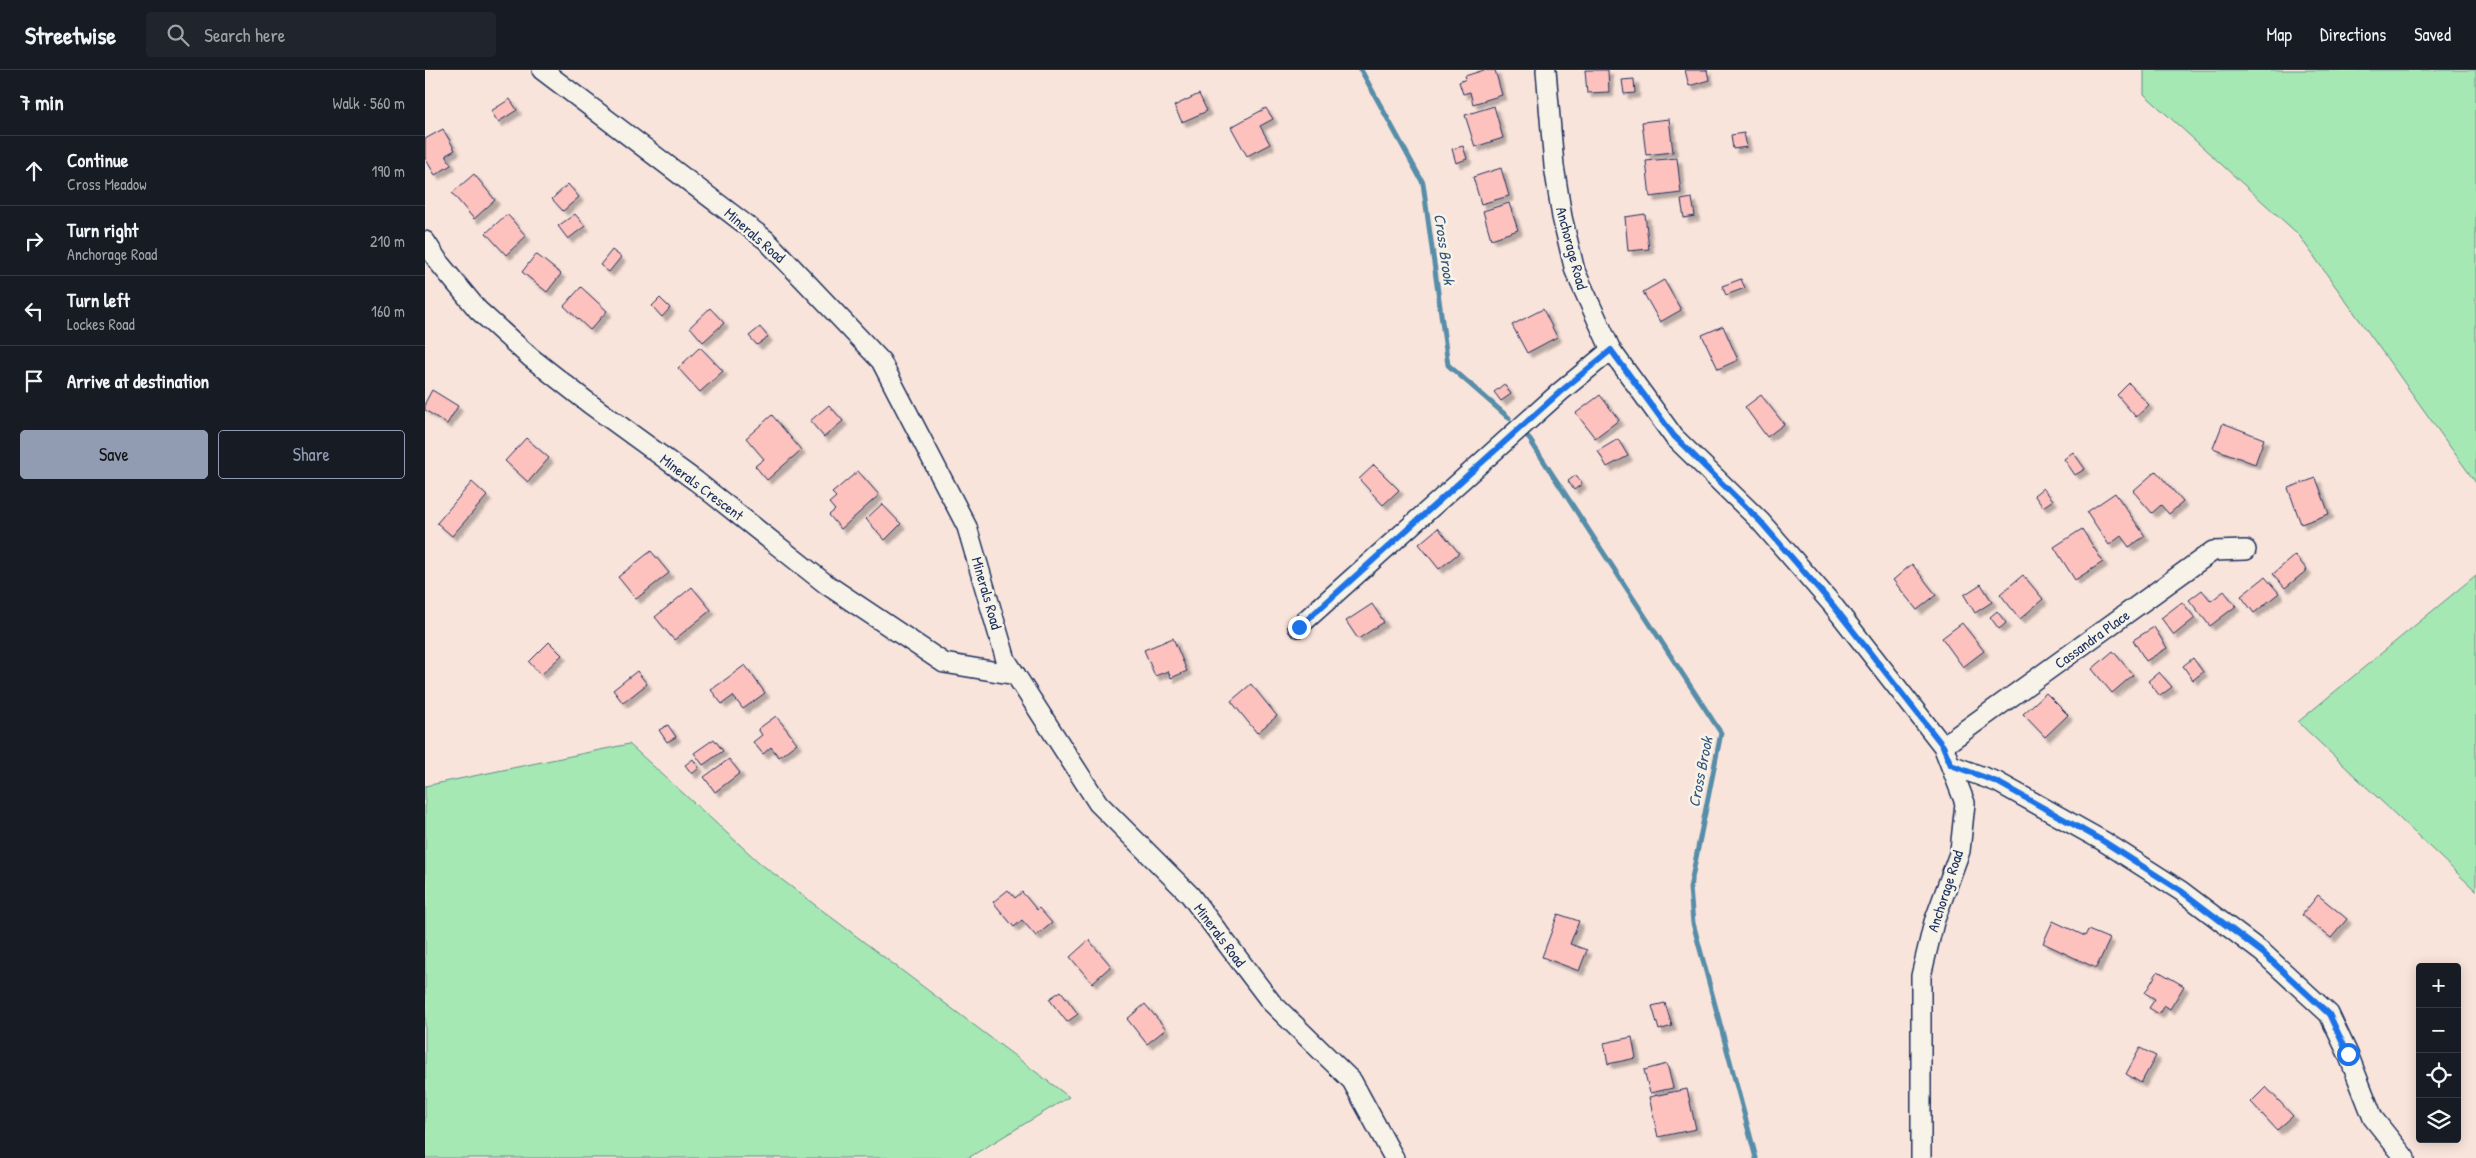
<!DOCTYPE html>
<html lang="en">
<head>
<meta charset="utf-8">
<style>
	:root { --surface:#171b24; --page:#20242c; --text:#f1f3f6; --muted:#9ea1a6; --line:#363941; --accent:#919bb2 }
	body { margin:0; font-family:"Patrick Hand",sans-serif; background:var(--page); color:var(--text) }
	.controls { position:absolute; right:15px; bottom:15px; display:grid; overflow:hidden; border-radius:5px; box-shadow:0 2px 12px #0003 }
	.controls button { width:45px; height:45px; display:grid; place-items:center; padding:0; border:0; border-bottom:1px solid var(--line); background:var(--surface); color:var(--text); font:25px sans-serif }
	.stop { position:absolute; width:15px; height:15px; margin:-11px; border:4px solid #1a73e8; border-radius:50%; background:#fff }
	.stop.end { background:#1a73e8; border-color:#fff; box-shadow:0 1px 5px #0008 }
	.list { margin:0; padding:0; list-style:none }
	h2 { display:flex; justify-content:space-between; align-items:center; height:65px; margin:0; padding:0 20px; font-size:21px }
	h2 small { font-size:16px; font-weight:400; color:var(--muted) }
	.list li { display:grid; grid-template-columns:32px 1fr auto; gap:15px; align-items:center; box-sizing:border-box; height:70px; padding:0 20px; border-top:1px solid var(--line) }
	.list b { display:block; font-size:19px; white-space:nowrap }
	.list p { margin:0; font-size:16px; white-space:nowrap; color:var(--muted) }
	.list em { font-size:16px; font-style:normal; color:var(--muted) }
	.actions { display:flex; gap:10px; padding:15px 20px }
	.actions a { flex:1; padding:11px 0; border:1px solid var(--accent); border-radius:5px; text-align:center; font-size:18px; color:var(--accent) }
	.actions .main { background:var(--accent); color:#111 }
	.icon { flex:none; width:28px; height:28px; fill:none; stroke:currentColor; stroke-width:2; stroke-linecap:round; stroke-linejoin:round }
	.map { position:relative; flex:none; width:2051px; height:1088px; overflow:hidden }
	header { display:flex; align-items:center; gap:30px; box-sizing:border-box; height:70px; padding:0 25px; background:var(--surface); border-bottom:1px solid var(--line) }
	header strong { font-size:24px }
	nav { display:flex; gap:28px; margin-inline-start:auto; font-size:18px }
	.search { width:350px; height:45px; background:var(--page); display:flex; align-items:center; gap:12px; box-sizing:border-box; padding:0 18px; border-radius:5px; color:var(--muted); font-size:19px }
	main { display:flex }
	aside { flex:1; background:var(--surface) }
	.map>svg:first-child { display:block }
</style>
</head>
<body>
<header>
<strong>Streetwise</strong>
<div class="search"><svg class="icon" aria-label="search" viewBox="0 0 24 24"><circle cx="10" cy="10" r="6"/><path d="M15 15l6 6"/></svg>Search here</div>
<nav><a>Map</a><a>Directions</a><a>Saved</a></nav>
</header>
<main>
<aside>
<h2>7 min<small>Walk · 560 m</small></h2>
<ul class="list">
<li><svg class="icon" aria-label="ahead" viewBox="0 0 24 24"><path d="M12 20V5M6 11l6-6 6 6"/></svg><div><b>Continue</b><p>Cross Meadow</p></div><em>190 m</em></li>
<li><svg class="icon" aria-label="right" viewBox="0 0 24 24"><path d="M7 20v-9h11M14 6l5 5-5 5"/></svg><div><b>Turn right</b><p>Anchorage Road</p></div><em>210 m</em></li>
<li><svg class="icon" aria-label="left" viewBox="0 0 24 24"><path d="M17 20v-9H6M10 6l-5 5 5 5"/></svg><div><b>Turn left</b><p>Lockes Road</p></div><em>160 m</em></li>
<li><svg class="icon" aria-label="arrive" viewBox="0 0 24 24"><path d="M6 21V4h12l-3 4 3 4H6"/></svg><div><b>Arrive at destination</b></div></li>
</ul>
<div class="actions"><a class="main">Save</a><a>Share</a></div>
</aside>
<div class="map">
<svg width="2051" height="1088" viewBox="0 0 2051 1088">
	<defs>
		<filter id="shadow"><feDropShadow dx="4.5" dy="4.5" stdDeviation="1" flood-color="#0004"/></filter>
	</defs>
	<rect width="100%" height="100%" fill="#f9e4db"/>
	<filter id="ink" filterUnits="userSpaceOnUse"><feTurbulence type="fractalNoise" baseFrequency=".02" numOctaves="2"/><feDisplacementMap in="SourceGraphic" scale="10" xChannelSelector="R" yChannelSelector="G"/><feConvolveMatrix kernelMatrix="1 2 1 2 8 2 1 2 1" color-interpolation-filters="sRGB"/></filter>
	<g filter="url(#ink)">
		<path fill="#a5e8b3" stroke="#608c88" d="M1719 0H2051V413L1873 164 1719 24Z
			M2051 505V821L1873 652Z
			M204 674 336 794 644 1027 543 1088H0V716Z"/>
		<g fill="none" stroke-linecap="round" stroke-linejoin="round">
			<path stroke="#568da9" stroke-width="5" d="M936 0 998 113 1023 295 1084 348
				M1103 367 1296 663 1265 818 1268 853 1331 1088"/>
		</g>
		<path fill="#fdc1be" stroke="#1b2f5e" filter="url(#shadow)" d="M1059 0H1070L1077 25 1048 34 1045 22 1038 24 1034 12 1041 9 1040 6Z
			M1160 0H1183L1184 22 1162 23Z
			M1260 0H1282L1284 10 1264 16Z
			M1209 9 1210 23 1199 24 1197 10Z
			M774 24 782 41 757 52 749 36Z
			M85 29 92 40 73 52 66 41Z
			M1069 36 1078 68 1050 77 1040 45Z
			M841 38 848 49 835 56 845 74 822 86 806 57Z
			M1244 49 1248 82 1221 85 1217 52Z
			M18 59 30 80 21 85 26 95 10 105 0 88V69Z
			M1319 63 1322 77 1308 79 1306 65Z
			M1038 76 1042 89 1031 93 1027 79Z
			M1252 88 1256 123 1225 127 1221 91Z
			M1076 98 1084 126 1056 134 1048 107Z
			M49 104 70 130 49 149 27 123Z
			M143 114 154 127 138 141 127 129Z
			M1267 128 1270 146 1259 148 1256 130Z
			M1084 133 1093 160 1066 169 1058 141Z
			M82 144 101 166 81 185 61 163Z
			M150 144 160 156 143 169 133 156Z
			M1220 144 1224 179 1203 181 1200 147Z
			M187 180 196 187 184 202 175 195Z
			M111 184 136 204 122 222 97 202Z
			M1316 209 1320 218 1301 225 1297 216Z
			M1239 210 1256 240 1235 252 1218 222Z
			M156 217 182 241 165 260 139 236Z
			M235 228 245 238 237 247 227 236Z
			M285 238 299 253 278 272 265 257Z
			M1118 239 1132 267 1102 283 1087 255Z
			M1298 256 1313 290 1293 299 1277 265Z
			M335 257 343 267 332 275 324 266Z
			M275 277 298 301 275 322 253 298Z
			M1704 313 1724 335 1711 347 1692 325Z
			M1079 314 1086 324 1076 331 1069 322Z
			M7 320 33 336 22 354 0 340V333Z
			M1175 325 1194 350 1170 368 1151 343Z
			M1336 325 1359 354 1342 367 1320 337Z
			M404 335 418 351 399 367 385 351Z
			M347 345 376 380 342 410 330 396 339 389 321 368Z
			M1798 353 1839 369 1830 394 1788 378Z
			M101 368 124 388 103 412 80 391Z
			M1193 369 1203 386 1182 397 1173 381Z
			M1648 382 1660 399 1650 405 1639 389Z
			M949 395 974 420 958 435 934 409Z
			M433 401 454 425 416 459 404 445 410 440 404 433 411 427 407 423Z
			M1731 401 1758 432 1744 444 1736 435 1727 443 1708 421Z
			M1151 405 1157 414 1149 420 1143 411Z
			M1891 408 1904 444 1876 454 1863 418Z
			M47 412 62 426 27 466 12 453Z
			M1618 418 1628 430 1618 437 1609 425Z
			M1690 423 1720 466 1704 477 1696 466 1684 475 1662 442Z
			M457 434 476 454 460 470 441 449Z
			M1013 458 1034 483 1014 499 994 474Z
			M1657 459 1678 492 1650 510 1629 477Z
			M226 481 244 503 211 529 193 507Z
			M1870 485 1882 500 1860 518 1848 504Z
			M1487 494 1511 525 1492 540 1468 510Z
			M1598 505 1618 529 1595 549 1575 524Z
			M1840 507 1854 523 1829 543 1816 526Z
			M1556 514 1567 532 1550 543 1539 525Z
			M267 517 286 540 249 570 230 547Z
			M1777 520 1786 531 1799 521 1811 536 1785 556 1764 530Z
			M1757 532 1770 548 1749 565 1736 548Z
			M947 534 959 552 933 569 921 551Z
			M1572 541 1581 553 1574 559 1565 547Z
			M1537 553 1559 581 1538 597 1517 568Z
			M1729 557 1742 578 1721 591 1708 570Z
			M748 568 762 601 746 608 743 601 730 606 719 580Z
			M124 572 137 585 116 605 104 592Z
			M1688 581 1708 605 1687 623 1667 599Z
			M1768 588 1778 602 1768 610 1758 596Z
			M320 595 340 623 318 639 308 626 297 634 286 620Z
			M212 601 222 614 198 633 188 620Z
			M1734 602 1747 617 1735 626 1723 611Z
			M826 614 852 646 832 663 806 631Z
			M1621 623 1643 645 1620 667 1598 644Z
			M351 646 372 673 354 687 346 677 338 684 328 672 337 665 333 659Z
			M243 655 251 667 242 672 234 660Z
			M289 669 298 681 278 695 269 683Z
			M268 689 274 698 267 704 260 695Z
			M304 689 315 703 290 722 279 707Z
			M583 820 590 828 597 822 612 840 614 838 627 853 611 866 597 850 589 857 568 832Z
			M1893 825 1922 849 1906 868 1877 845Z
			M1133 844 1154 851 1145 874 1162 880 1154 901 1117 887Z
			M1628 851 1660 866 1663 860 1685 869 1671 898 1618 873Z
			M664 870 686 896 667 913 645 887Z
			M1733 901 1759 916 1745 939 1739 935 1734 944 1724 938 1730 929 1720 923Z
			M636 921 653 944 642 952 624 929Z
			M1240 933 1247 956 1234 960 1227 936Z
			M720 934 741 959 722 974 702 949Z
			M1207 967 1211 988 1183 994 1179 973Z
			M1715 978 1731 986 1716 1013 1701 1004Z
			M1242 994 1248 1018 1225 1023 1219 1000Z
			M1841 1017 1868 1046 1852 1060 1826 1032Z
			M1262 1019 1271 1059 1233 1067 1224 1027Z"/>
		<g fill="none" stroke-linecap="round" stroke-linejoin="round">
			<defs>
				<path id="minor" d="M117 0 341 170 456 291 542 457 581 590 673 733 765 825 846 932 927 1011 969 1088
					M1121 0 1129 96 1137 147 1150 201 1186 280 1249 367 1335 451 1407 534 1518 676 1540 733 1535 781 1509 852 1496 906V1088
					M0 171 15 194 53 240 105 287 165 334 271 411 401 514 519 593 591 605
					M873 557 1135 322 1186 280
					M1518 676 1788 481 1821 480
					M1526 695 1572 712 1678 771 1756 821 1838 883 1904 944 1923 984 1948 1048 1980 1088"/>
			</defs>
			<use href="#minor" stroke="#1b2f5e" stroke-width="22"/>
			<use href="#minor" stroke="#f7f3e8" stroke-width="19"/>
		</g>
	</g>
	<g fill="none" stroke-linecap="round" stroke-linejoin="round" filter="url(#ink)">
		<path stroke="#1a73e8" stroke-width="6" d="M874 557 1135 322 1186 280 1249 366 1335 451 1407 534 1518 676 1526 695 1572 712 1678 771 1756 821 1838 883 1904 944 1923 984"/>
	</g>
	<g text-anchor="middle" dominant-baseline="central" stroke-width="5" stroke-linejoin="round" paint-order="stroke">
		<g font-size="15" fill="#1b2f5e" stroke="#f7f3e8">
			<text transform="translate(330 165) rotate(41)">Minerals Road</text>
			<text transform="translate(1147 178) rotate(75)">Anchorage Road</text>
			<text transform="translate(277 417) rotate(37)">Minerals Crescent</text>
			<text transform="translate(562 523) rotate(74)">Minerals Road</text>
			<text transform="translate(1667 569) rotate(-36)">Cassandra Place</text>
			<text transform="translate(1520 821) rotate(-72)">Anchorage Road</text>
			<text transform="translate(795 865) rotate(53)">Minerals Road</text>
		</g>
		<g font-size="16" font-style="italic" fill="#34567d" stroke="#f7f3e8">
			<text transform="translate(1020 179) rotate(82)">Cross Brook</text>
			<text transform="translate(1275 702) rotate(-79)">Cross Brook</text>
		</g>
	</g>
</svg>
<div class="controls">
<button>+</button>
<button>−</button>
<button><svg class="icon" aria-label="locate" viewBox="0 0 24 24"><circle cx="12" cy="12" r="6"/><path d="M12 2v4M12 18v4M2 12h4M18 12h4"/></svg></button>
<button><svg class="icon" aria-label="layers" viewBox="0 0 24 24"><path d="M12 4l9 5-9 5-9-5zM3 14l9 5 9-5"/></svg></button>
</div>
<div class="stop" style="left:1923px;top:984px"></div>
<div class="stop end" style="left:874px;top:557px"></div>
</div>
</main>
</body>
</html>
